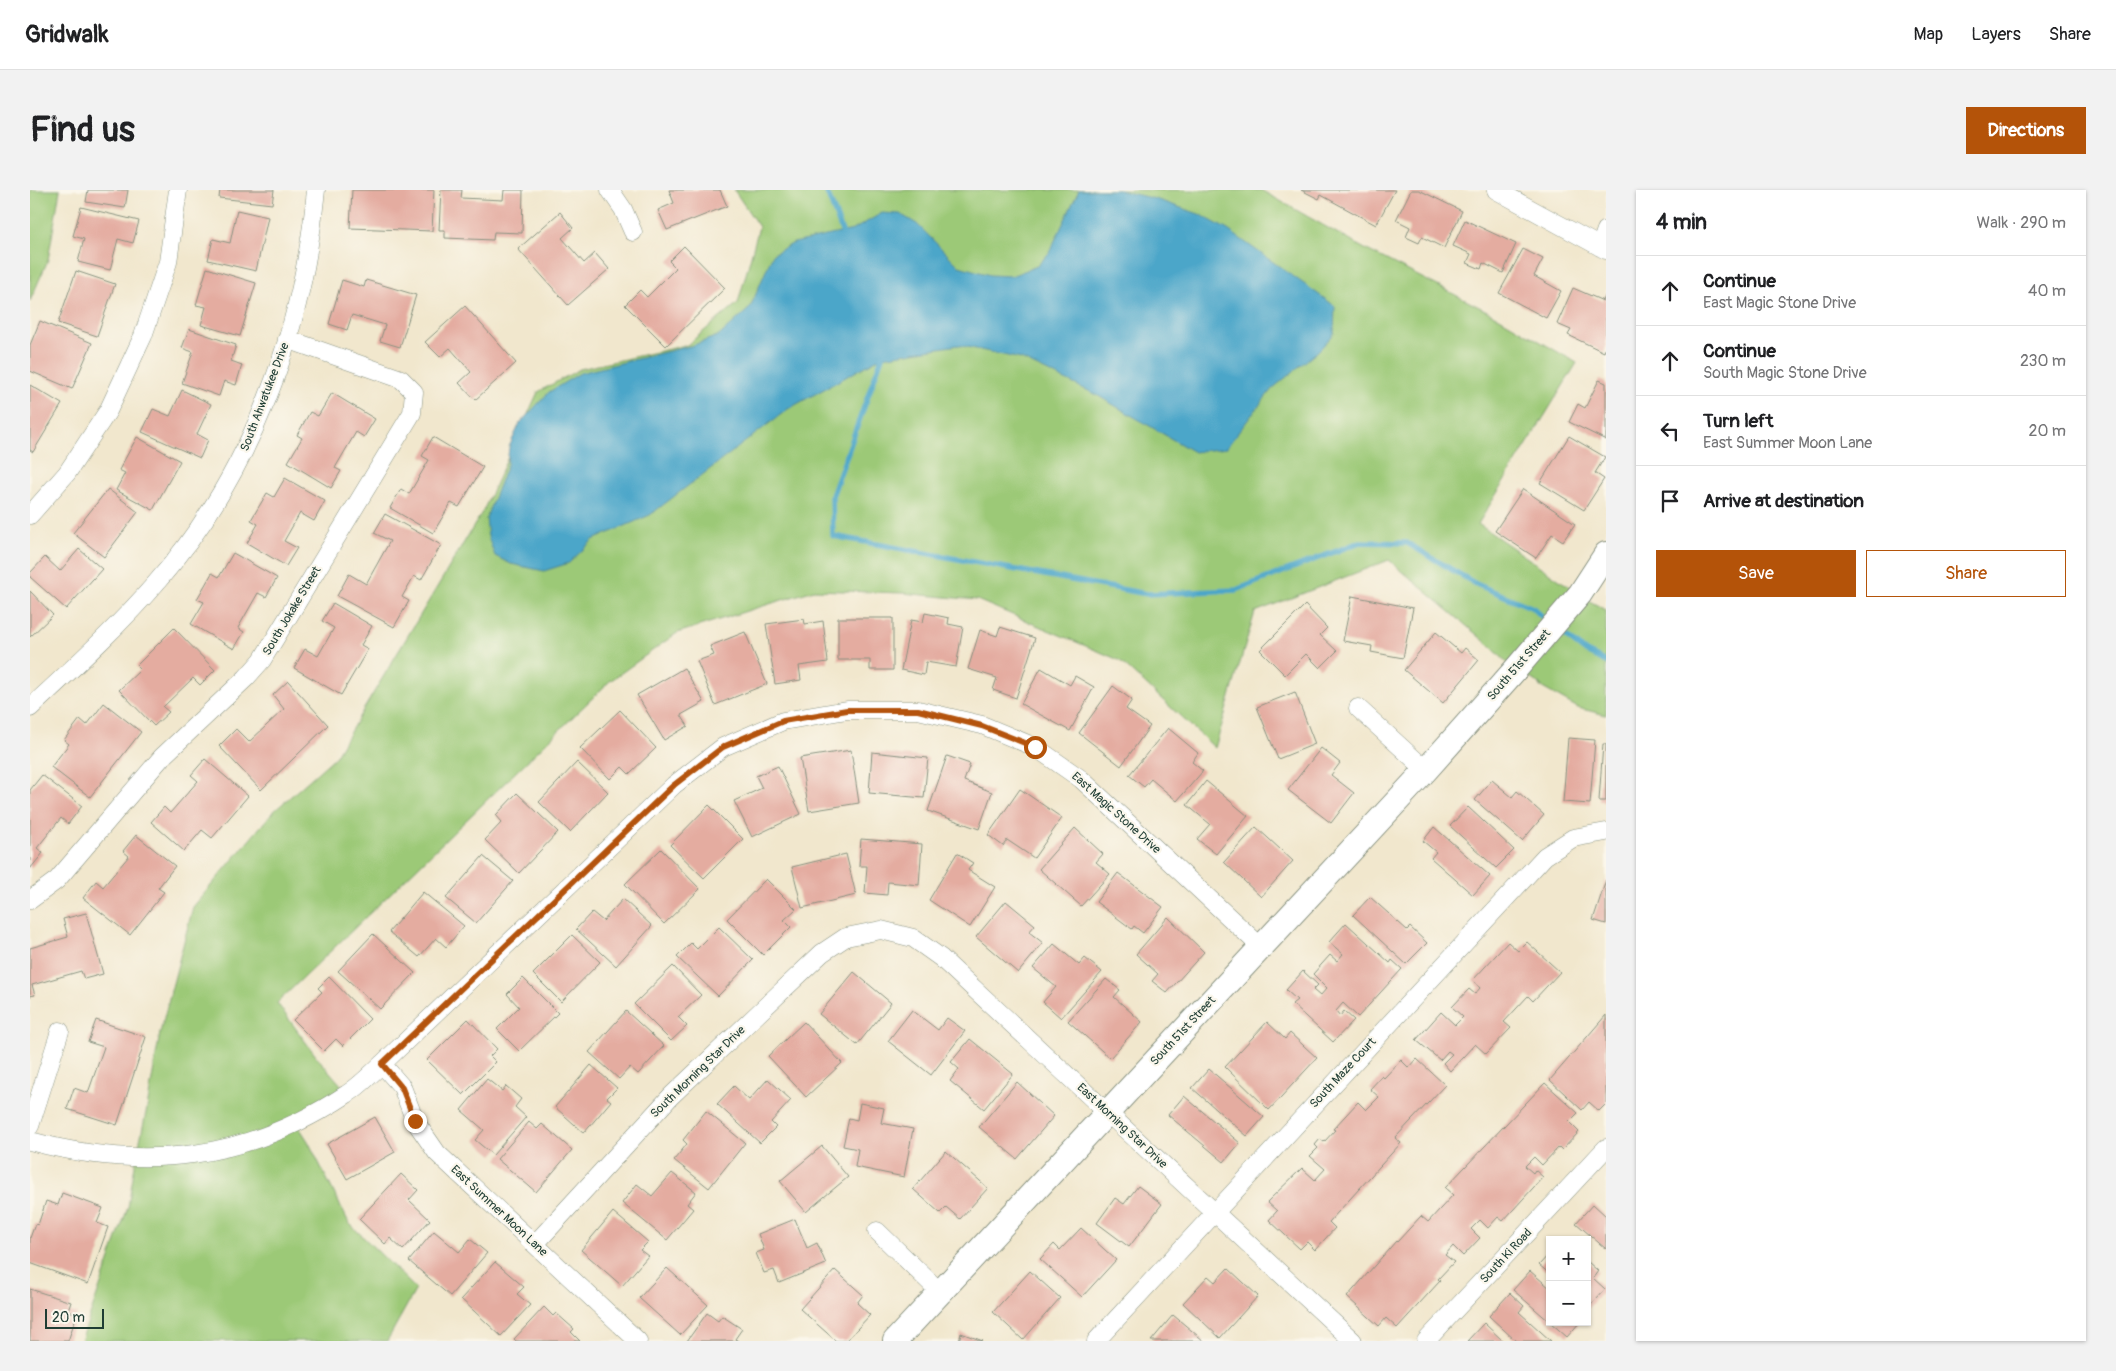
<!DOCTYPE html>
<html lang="en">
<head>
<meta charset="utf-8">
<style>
	:root { --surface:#fff; --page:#f2f2f2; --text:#202124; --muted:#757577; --line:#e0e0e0; --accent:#b45309 }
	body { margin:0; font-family:Pangolin,sans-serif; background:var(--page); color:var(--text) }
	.controls { position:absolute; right:15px; bottom:15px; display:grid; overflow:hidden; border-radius:0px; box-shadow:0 1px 4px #0004 }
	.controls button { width:45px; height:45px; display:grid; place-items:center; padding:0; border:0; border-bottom:1px solid var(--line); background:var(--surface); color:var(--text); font:25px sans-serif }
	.scale { position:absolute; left:15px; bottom:12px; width:59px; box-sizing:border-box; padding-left:5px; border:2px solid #1f3d34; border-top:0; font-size:14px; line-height:18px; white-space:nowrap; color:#1f3d34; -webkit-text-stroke:4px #fbf7ec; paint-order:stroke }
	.stop { position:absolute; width:15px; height:15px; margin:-11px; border:4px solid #b45309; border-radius:50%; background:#fff }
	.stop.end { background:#b45309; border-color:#fff; box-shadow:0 1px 5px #0008 }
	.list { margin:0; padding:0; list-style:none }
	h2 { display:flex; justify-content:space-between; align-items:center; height:65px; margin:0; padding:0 20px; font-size:21px }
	h2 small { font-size:16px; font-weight:400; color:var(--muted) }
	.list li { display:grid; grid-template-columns:32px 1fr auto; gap:15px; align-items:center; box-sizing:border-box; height:70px; padding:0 20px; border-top:1px solid var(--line) }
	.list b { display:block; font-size:19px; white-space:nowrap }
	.list p { margin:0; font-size:16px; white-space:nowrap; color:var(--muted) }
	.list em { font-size:16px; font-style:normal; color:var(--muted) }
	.actions { display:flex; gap:10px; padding:15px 20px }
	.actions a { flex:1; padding:11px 0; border:1px solid var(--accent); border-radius:0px; text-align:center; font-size:18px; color:var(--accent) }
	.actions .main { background:var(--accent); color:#fff }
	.icon { flex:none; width:28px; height:28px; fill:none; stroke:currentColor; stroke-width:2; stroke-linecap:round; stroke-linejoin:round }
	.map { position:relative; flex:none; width:1576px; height:1151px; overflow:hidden; border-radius:0px }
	header { display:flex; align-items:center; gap:30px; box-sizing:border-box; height:70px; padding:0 25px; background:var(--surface); border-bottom:1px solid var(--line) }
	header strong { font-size:24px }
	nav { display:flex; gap:28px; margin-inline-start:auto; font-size:18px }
	.intro { display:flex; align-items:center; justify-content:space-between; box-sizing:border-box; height:120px; padding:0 30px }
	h1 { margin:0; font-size:35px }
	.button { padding:12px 22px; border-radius:0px; background:var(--accent); color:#fff; font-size:18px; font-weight:700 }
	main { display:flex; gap:30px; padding:0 30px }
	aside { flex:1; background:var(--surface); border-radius:0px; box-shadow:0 1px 4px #0004 }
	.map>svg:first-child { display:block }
</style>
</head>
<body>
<header>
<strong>Gridwalk</strong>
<nav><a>Map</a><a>Layers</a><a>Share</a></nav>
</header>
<div class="intro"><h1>Find us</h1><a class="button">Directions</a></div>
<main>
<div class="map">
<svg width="1576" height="1151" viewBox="0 0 1576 1151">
	<rect width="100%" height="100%" fill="#fbf7ec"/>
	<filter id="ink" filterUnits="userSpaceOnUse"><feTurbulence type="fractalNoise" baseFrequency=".02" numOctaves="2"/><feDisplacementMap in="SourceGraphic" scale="10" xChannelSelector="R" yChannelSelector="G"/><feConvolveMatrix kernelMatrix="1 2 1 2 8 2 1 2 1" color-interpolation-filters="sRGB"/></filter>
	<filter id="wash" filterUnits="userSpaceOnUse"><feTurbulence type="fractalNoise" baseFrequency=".0096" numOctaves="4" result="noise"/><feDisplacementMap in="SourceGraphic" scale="20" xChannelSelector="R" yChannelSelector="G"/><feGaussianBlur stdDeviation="1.12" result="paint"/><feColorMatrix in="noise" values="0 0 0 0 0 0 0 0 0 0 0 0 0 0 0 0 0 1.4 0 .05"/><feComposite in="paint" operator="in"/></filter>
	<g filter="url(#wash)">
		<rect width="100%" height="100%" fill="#f1e7cd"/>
		<path fill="#9cc977" stroke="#5e8356" d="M0 0H30L18 70 0 111Z
			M704 0H1231L1335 59 1461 123 1547 173 1448 334 1550 404 1485 480 1459 455 1359 370 1225 422 1185 558 1089 470 947 410 872 403 784 400 647 443 580 491 247 813 286 866 318 903 267 934 278 951 319 1033 386 1099 357 1151H51L98 1017 106 969 117 918 130 843 163 717 242 623 305 567 454 319 508 202 550 179 657 155 708 113 729 37Z
			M1554 408 1576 420V525L1548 518 1509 496H1512L1494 484Z"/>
		<path fill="#4ba6c9" stroke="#35727e" d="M1049 0H1088L1125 9 1169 24 1198 40 1305 116 1304 144 1288 161 1242 199 1196 258 1164 262 1065 204 991 169 928 155 852 167 758 219 620 325 563 350 539 373 514 381 481 374 465 366 458 347 456 328 477 275 479 257 490 233 519 202 550 183 664 155 690 145 720 118 743 64 764 53 823 40 852 23 870 24 887 34 929 76 960 85 981 86 1007 76 1019 63Z"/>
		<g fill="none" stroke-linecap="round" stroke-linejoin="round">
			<path stroke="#4ba6c9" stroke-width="5.5" d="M796 0 815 49
				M851 161 852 167 802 306 803 346 1117 404 1206 400 1330 352 1377 353 1446 394 1503 418 1519 433
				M1526 439 1556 462 1576 472"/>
		</g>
		<g id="blocks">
			<path fill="#e4aca0" d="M58 0H98L95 18 56 12Z
				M190 0H244L242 14 189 8Z
				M322 0H404L402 41 320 38Z
				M411 0H432L431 8 473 10 474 0H493L492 43 464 42 463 50 415 48V40H409Z
				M639 0H690L697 16 637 40 628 20 644 13Z
				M1271 0H1365L1346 35 1291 5 1289 9Z
				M1381 0H1389L1432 21 1414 58 1392 47 1389 53 1376 47 1380 37 1366 30Z
				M51 17 109 31 103 53 88 49 80 80 48 72 54 49 43 46Z
				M207 20 238 27 226 81 178 70 183 49 200 53Z
				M530 22 543 38 532 48 554 73 565 63 579 79 538 115 488 59Z
				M1435 30 1486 54 1473 83 1453 73 1451 79 1437 73 1441 64 1423 56Z
				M654 56 695 98 636 156 595 115 610 100 617 107 646 78 639 71Z
				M1493 59 1513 69 1504 86 1531 101 1516 128 1469 103Z
				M177 78 226 93 210 146 171 135 176 117 166 115Z
				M46 81 85 94 67 146 28 133Z
				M312 90 334 97 336 90 386 105 370 157 350 151 355 135 322 125 317 140 299 134Z
				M1543 98 1573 111 1576 104V157L1574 162 1538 145 1541 140 1527 134Z
				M435 116 486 173 445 210 429 193 441 182 420 158 410 167 395 152Z
				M10 131 62 153 42 199 0 181V155Z
				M159 139 206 155 201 171 212 175 206 195 194 191 189 206 152 193 163 162 152 158Z
				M1569 190 1576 193V250L1539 232 1548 214 1555 218Z
				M0 195 32 214 3 262 0 260Z
				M152 200 181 214 167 244 178 250 170 268 112 242 123 219 140 226Z
				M302 203 345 229 334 247 326 242 305 278 311 281 301 298 258 272 272 248 267 245 280 222 288 226Z
				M1539 246 1575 267 1565 283 1574 289 1554 320 1510 293Z
				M107 247 150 271 123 320 86 300 95 283 89 280Z
				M403 247 453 277 429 317 421 313 403 343 360 318 371 299 379 304 399 270 392 266Z
				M255 288 295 311 284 331 270 323 254 351 267 358 256 376 217 353 228 334 221 330 237 303 244 307Z
				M78 299 108 322 74 367 43 343Z
				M1493 299 1545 334 1533 351 1522 344 1506 368 1465 341Z
				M355 324 411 355 391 390 384 386 372 407 379 411 364 437 307 406 319 384 336 394 360 351 344 343Z
				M49 359 72 379 36 419 0 387V383L15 367 30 381Z
				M203 363 247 388 236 407 228 403 208 438 214 442 204 459 161 434 174 412 167 409 182 383 189 387Z
				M0 401 23 425 0 447Z
				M1322 406 1383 418 1373 468 1341 462 1342 456 1313 451Z
				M303 413 342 436 331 455 338 459 311 505 264 478 275 459 288 466 304 438 292 431Z
				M1275 415 1297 438 1290 445 1307 461 1290 478 1276 464 1255 485 1230 460Z
				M895 423 919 428 918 434 933 437 926 477 896 472 894 485 871 480 881 430 893 432Z
				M808 428H863V480H840V470H808Z
				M774 429 775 434 793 431 798 472 769 476 771 490 745 494 736 434Z
				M970 437 1005 448 986 508 963 500 967 488 938 479 950 440 967 446Z
				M144 438 185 480 170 495 163 488 133 517 139 522 124 536 89 500 110 480 106 476Z
				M715 442 737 494 685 515 667 471 684 465 680 456Z
				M1406 442 1431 463 1435 458 1449 470 1413 513 1374 480Z
				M654 478 674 512 651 525 658 536 634 550 607 505Z
				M1011 478 1040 495 1045 486 1064 497 1040 541 991 514Z
				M258 491 298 535 231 600 189 556 206 539 219 552 254 519 243 505Z
				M1083 496 1102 510 1096 519 1120 536 1091 576 1049 543Z
				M1265 502 1285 554 1248 569 1227 517Z
				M74 513 111 542 60 607 21 577 39 554 34 550 50 529 57 535Z
				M590 520 626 558 599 584 592 577 580 589 550 558Z
				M1138 538 1168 563 1162 572 1173 581 1147 611 1121 589 1114 597 1099 585Z
				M1538 548 1565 550 1560 614 1533 612Z
				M1573 554H1576V611H1569Z
				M1291 558 1310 573 1301 585 1324 603 1301 633 1258 600Z
				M821 560 829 613 779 621 770 568Z
				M842 562 898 568 894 608 839 603Z
				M917 566 940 574 934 591 962 602 949 639 898 621Z
				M175 569 218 606 182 648 172 640 154 661 121 632 134 617 140 623 168 591 161 585Z
				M547 572 578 602 540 642 509 612Z
				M748 576 771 624 722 647 704 611 732 598 726 586Z
				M12 585 52 616 38 634 31 628 7 658 13 663 0 679V600Z
				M1462 590 1482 607 1487 601 1514 625 1492 651 1445 610Z
				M1176 591 1218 626 1186 664 1167 649 1180 634 1157 615Z
				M990 599 1032 628 1004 668 977 650 973 656 958 645Z
				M487 603 528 642 489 683 455 650 472 632 466 625Z
				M679 615 713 649 674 688 640 655Z
				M1438 617 1484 660 1466 678 1420 636Z
				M1226 637 1263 671 1231 707 1194 672Z
				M1404 637 1460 686 1443 705 1401 668 1406 662 1393 651Z
				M1045 638 1073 664 1066 672 1080 684 1051 716 1009 679Z
				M106 645 145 676 128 698 134 702 100 745 53 708 66 691 73 697 99 666 93 661Z
				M831 649 892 654 889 695 858 692 857 705 835 703 837 676H829Z
				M631 659 670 699 634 734 595 694Z
				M927 663 943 673 938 680 965 697 940 737 899 710Z
				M816 664 826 705 772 718 762 677Z
				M453 666 483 691 446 733 416 708Z
				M1088 683 1133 717 1113 743 1104 736 1102 739 1066 712Z
				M736 689 766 719 754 730 761 737 733 765 697 729Z
				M1576 690V734L1563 730Z
				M393 702 434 736 416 757 406 748 389 767 359 742Z
				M1340 707 1377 740 1380 737 1397 753 1376 774 1323 725Z
				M593 709 622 736 586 776 546 739 562 722 573 731Z
				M976 711 1005 735 999 742 1013 753 988 783 946 747Z
				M56 723 73 784 54 789 51 781 2 795 5 805 0 806V758L38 747 33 729Z
				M1138 727 1174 762 1137 803 1122 791 1128 784 1106 764Z
				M1316 733 1360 773 1362 770 1372 779 1328 827 1313 813 1306 821 1310 826 1314 821 1324 830 1303 852 1262 814 1267 810 1256 800 1273 781 1288 795 1283 800 1290 806 1297 798 1283 784 1300 765 1307 771 1313 764 1299 752Z
				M689 737 723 770 688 806 647 767 661 753 667 759Z
				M343 744 385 783 350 819 308 781Z
				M542 745 570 772 531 812 503 784Z
				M1478 752 1488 761 1497 752 1530 782 1503 811 1498 806 1474 832 1481 838 1456 864 1445 854 1420 881 1413 873 1422 864 1418 861 1410 870 1386 850 1411 822 1425 835 1433 827 1422 817 1439 799 1445 804 1450 798 1443 790Z
				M1024 754 1049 775 1055 768 1072 782 1031 828 1013 812 1026 797 1003 778Z
				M643 776 671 805 648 827 657 836 641 851 604 814Z
				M824 782 861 813 827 855 789 824Z
				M299 787 340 829 313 856 306 849 294 861 263 830 292 802 288 798Z
				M493 788 528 823 489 861 467 839 489 817 477 804Z
				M1076 789 1090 800 1084 807 1112 832 1080 868 1038 831Z
				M882 820 908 840 917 828 935 841 901 885 858 851Z
				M596 821 634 856 608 884 600 877 589 889 559 862Z
				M1576 825V914L1569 921 1559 912 1552 920 1520 890Z
				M438 829 467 859 460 866 466 872 433 905 397 870Z
				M66 830 116 847 87 935 37 919 44 898 58 903 74 857 58 852Z
				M774 832 812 873 776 907 738 866Z
				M1237 832 1255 849 1260 843 1287 868 1239 920 1195 877Z
				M940 849 983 884 954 919 920 891 929 879 921 872Z
				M1387 869 1415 895 1365 948 1371 953 1299 1032 1305 1038 1285 1060 1277 1052 1270 1059 1239 1030 1247 1021 1237 1012 1272 978 1285 990 1295 979 1280 966 1288 958 1285 955 1290 949 1294 952 1305 940 1303 939 1328 912 1336 920 1349 907 1340 899 1352 886 1354 888 1371 870 1379 878Z
				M561 875 587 898 577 908 581 911 554 943 525 917Z
				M1179 879 1234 927 1217 946 1162 898Z
				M457 889 472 901 476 896 491 909 485 917 496 927 463 965 445 950 454 940 431 920Z
				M738 889 761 910 741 932 746 937 730 953 687 914 704 896 719 910Z
				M987 892 1024 926 987 969 949 937Z
				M1515 893 1548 923 1539 932 1549 942 1532 960 1529 957 1512 975 1504 967 1495 976 1503 983 1505 980 1513 987 1473 1031 1468 1027 1458 1038 1450 1030 1441 1039 1450 1048 1433 1066 1423 1056 1415 1065 1424 1072 1408 1089 1410 1091 1367 1138 1356 1128 1349 1136 1317 1107 1366 1051 1367 1052 1391 1026 1398 1032 1423 1005 1415 998Z
				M1154 906 1210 953 1194 972 1138 925Z
				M830 913 854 918 851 933 883 939 874 987 825 977 828 959 813 956 819 928 827 930Z
				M676 921 715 953 679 998 644 970 657 954 653 950Z
				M345 927 365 962 317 989 297 954Z
				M499 932 507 939 512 934 542 960 506 1002 467 969Z
				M792 956 818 987 776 1022 750 991Z
				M916 961 958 998 930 1029 916 1017 910 1023 883 999Z
				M642 983 666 1002 657 1014 663 1019 637 1050 592 1013 607 994 622 1006Z
				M371 984 388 1000 379 1010 400 1030 373 1060 360 1048 355 1054 329 1029Z
				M1108 996 1132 1014 1099 1057 1067 1033 1085 1008 1094 1014Z
				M32 1003 73 1018 67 1033 78 1037 58 1094 0 1073V1048L5 1034 8 1035 16 1011 28 1015Z
				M1563 1014 1576 1026V1059L1546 1033Z
				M583 1022 618 1052 610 1060 618 1066 592 1096 551 1060Z
				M765 1029 777 1058 787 1053 796 1074 749 1093 744 1080 734 1083 726 1063 734 1060 728 1044Z
				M1051 1038 1086 1070 1052 1107 1010 1069 1024 1054 1030 1060Z
				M404 1041 429 1062 440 1049 457 1063 420 1106 379 1071Z
				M1520 1063V1084L1509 1075Z
				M1557 1071 1568 1081 1563 1088 1575 1099 1557 1119Z
				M465 1072 494 1097 487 1104 500 1115 471 1146 431 1109Z
				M637 1078 678 1115 650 1145 609 1108Z
				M1198 1078 1228 1106 1190 1148 1153 1113 1178 1086 1185 1092Z
				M805 1080 833 1105 827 1113 840 1125 816 1151H806L770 1119Z
				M1000 1081 1030 1108 993 1150 963 1122Z
				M1500 1081 1520 1098V1132L1483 1100Z
				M0 1099 41 1112 38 1121 47 1124 38 1151H0Z
				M1480 1103 1494 1116 1489 1122 1521 1151H1486L1459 1126Z
				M514 1117 523 1126 526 1123 544 1139 541 1142 550 1151H486L484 1149Z
				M677 1123 688 1131 692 1126 712 1139 705 1149 708 1151H657Z
				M1143 1125 1174 1151H1121Z
				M1520 1132H1550L1537 1147Z
				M1454 1133 1473 1151H1437Z
				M931 1143 953 1151H929Z"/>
		</g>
	</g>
	<g filter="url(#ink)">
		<use href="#blocks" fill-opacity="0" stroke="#889280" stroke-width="1"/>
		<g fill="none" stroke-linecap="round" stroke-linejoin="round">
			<defs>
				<path id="street" d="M580 0 593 19 603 42
					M1466 0 1576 60
					M1570 57 1576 40
					M0 325 37 283 78 221 113 146 138 72 148 0
					M0 518C43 478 87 438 126 393 221 285 273 142 286 0
					M1328 518 1396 580
					M0 710 27 690 132 567 216 488 232 470 382 223 384 202 371 189 257 149
					M352 874 372 897 385 931 407 963 608 1151
					M0 936 30 841
					M0 951C115 982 217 970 317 904 330 896 341 884 352 874L644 595 693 557 753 531 817 520H888L952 535 1005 557 1051 589 1231 757
					M847 1041 910 1102
					M505 1054 641 906 792 763 816 747 851 740 883 748 911 768 1323 1151
					M1066 1151 1515 666 1543 648 1576 642
					M1396 1151 1576 958"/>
				<path id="secondary" d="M865 1151 1396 580 1485 480 1550 404 1576 364"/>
			</defs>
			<use href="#street" stroke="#889280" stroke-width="19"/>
			<use href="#secondary" stroke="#889280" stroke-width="26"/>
			<use href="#street" stroke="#fff" stroke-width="18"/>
			<use href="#secondary" stroke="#fff" stroke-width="24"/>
		</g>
	</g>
	<g fill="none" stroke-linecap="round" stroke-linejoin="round" filter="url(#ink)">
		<path stroke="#b45309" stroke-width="6" d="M385 931 372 898 352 874 644 595 693 557 753 531 817 520H888L952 536 1005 557"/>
	</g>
	<g text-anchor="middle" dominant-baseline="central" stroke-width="4.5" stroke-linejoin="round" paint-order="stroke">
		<g font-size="12" fill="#1f3d34" stroke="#fbf7ec">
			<text transform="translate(235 207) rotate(-69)">South Ahwatukee Drive</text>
			<text transform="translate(262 421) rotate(-59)">South Jokake Street</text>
			<text transform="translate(1489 475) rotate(-49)">South 51st Street</text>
			<text transform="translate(1086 623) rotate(42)">East Magic Stone Drive</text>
			<text transform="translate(1153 841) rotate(-47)">South 51st Street</text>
			<text transform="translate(668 882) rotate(-44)">South Morning Star Drive</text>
			<text transform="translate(1313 883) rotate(-47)">South Maze Court</text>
			<text transform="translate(1092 936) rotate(43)">East Morning Star Drive</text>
			<text transform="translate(469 1021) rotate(43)">East Summer Moon Lane</text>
			<text transform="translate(1476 1066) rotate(-47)">South Ki Road</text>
		</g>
	</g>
</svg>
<div class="controls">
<button>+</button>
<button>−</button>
</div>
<div class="scale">20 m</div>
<div class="stop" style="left:1005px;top:557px"></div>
<div class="stop end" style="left:385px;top:931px"></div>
</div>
<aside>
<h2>4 min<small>Walk · 290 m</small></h2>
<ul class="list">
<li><svg class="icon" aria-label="ahead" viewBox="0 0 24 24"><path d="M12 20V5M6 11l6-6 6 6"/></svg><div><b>Continue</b><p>East Magic Stone Drive</p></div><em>40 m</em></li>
<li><svg class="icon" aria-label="ahead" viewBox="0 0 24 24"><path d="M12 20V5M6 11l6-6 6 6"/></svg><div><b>Continue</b><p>South Magic Stone Drive</p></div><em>230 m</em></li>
<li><svg class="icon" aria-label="left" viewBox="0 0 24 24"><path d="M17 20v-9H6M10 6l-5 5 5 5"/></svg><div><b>Turn left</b><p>East Summer Moon Lane</p></div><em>20 m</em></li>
<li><svg class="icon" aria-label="arrive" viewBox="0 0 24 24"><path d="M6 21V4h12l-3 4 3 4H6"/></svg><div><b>Arrive at destination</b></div></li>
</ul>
<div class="actions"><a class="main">Save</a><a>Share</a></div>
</aside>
</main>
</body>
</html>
